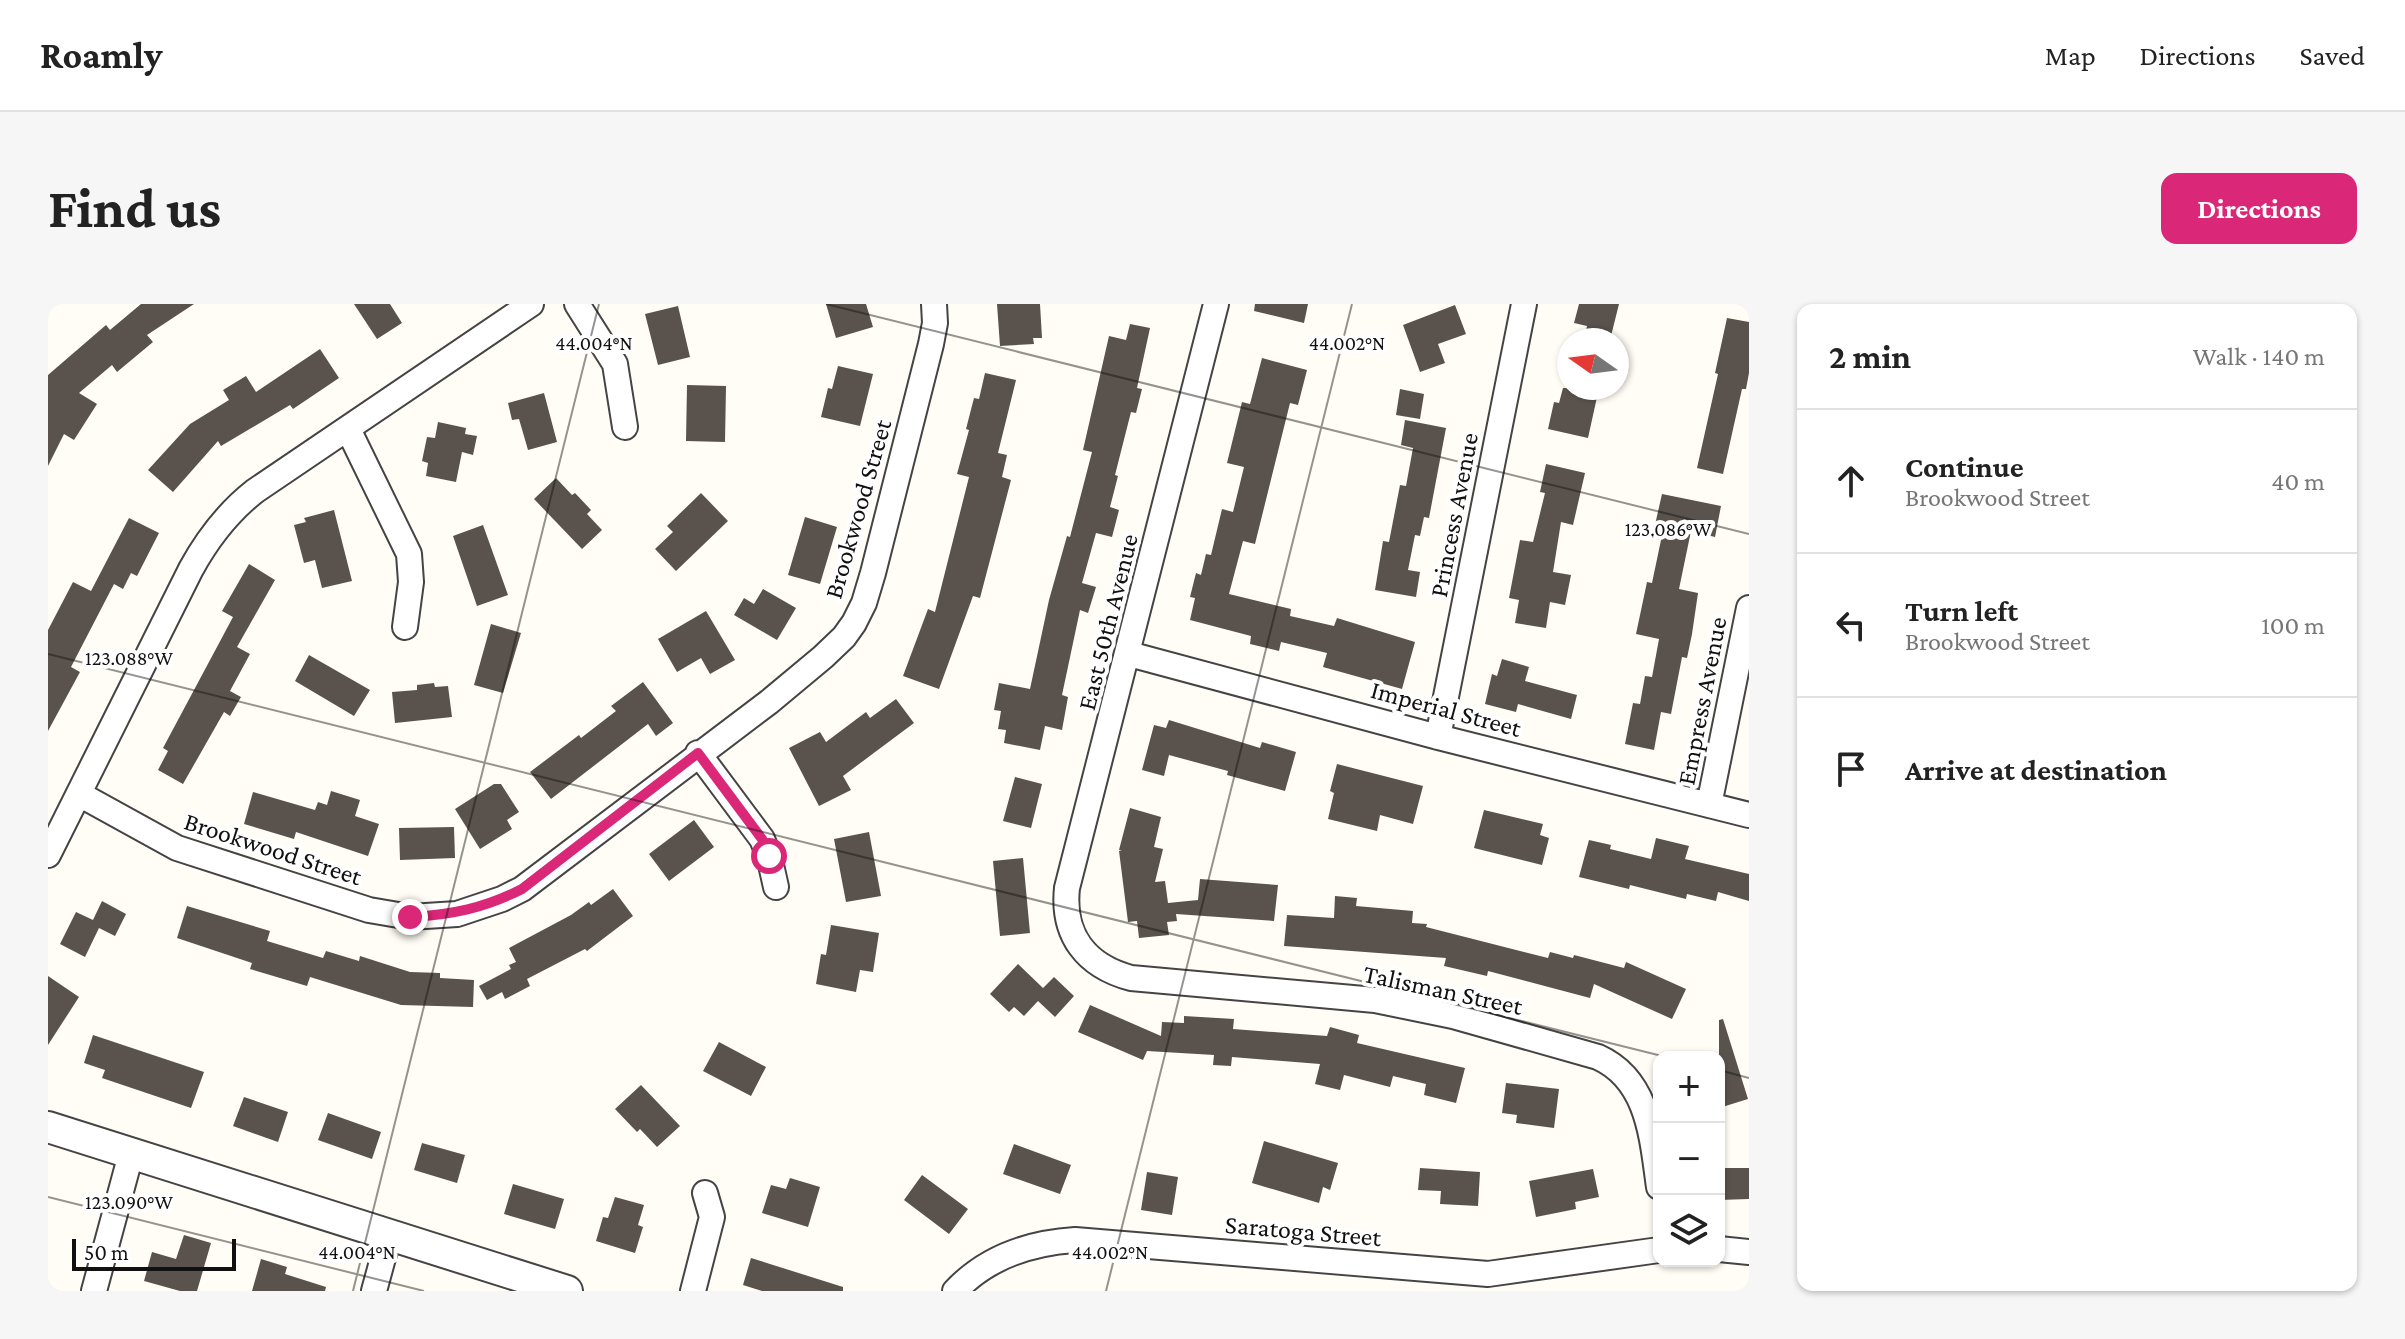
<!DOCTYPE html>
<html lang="en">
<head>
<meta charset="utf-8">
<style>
	:root { --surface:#fff; --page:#f6f6f6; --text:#222; --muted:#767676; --line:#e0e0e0; --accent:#db2777 }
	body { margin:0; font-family:"Crimson Pro",serif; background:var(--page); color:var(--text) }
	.controls { position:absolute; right:24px; bottom:24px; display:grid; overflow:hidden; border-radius:16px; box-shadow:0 2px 6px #0004 }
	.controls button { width:72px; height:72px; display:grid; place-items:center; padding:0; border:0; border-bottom:2px solid var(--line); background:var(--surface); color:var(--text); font:40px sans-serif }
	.compass { position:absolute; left:1509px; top:24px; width:72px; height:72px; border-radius:50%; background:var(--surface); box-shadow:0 2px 6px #0004; rotate:284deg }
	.scale { position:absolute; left:24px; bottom:20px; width:164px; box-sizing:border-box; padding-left:8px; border:4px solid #111; border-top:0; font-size:22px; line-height:28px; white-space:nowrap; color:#111; -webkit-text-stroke:6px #fff; paint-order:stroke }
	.stop { position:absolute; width:24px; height:24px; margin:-18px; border:6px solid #db2777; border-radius:50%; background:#fff }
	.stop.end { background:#db2777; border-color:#fff; box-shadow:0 2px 8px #0008 }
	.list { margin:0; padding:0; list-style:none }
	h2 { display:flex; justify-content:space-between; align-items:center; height:104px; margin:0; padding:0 32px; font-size:34px }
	h2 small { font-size:26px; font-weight:400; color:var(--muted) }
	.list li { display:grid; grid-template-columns:52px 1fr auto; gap:24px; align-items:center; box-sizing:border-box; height:144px; padding:0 32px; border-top:2px solid var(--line) }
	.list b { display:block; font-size:30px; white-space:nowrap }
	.list p { margin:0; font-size:26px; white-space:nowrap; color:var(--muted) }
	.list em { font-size:26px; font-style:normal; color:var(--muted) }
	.icon { flex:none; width:44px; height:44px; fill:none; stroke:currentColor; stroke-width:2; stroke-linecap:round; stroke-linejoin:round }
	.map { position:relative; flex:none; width:1701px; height:987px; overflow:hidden; border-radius:16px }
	header { display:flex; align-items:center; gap:48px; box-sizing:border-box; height:112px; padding:0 40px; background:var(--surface); border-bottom:2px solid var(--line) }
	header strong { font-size:38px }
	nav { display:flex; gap:44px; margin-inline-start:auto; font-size:28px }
	.intro { display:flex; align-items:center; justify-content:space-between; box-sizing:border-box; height:192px; padding:0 48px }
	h1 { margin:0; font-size:56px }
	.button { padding:20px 36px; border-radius:16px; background:var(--accent); color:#fff; font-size:28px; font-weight:700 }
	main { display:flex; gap:48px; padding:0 48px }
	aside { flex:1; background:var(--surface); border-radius:16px; box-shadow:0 2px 6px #0004 }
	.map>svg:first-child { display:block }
</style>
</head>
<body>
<header>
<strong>Roamly</strong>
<nav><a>Map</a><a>Directions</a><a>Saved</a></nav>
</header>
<div class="intro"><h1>Find us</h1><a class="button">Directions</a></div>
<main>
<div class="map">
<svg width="1701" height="987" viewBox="0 0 1701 987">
	<rect width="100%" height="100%" fill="#fffdf5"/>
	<path fill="#5a524d" d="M93 0H146L99 31 105 38 69 68 64 61 31 89 49 100 26 136 16 130 0 162V71L58 21 62 26Z
		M306 0H342L354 19 329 35Z
		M778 0H818L825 23 788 34Z
		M949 0H992L994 34H985L986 40 952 42Z
		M1207 0H1260L1256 19 1206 7Z
		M1531 0H1571L1562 36H1536L1539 22 1526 19Z
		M1407 1 1418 30 1390 40 1397 59 1372 68 1355 21Z
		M630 2 642 53 610 61 597 10Z
		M1679 14 1701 18V69L1698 85H1694L1675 170 1649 164 1670 70 1667 69Z
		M1082 20 1102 24 1089 84 1094 85 1088 109 1083 108 1067 171 1070 172 1062 203 1071 206 1064 233 1048 229 1034 279 1048 283 1040 309 1032 306 1014 391 1020 393 1014 426 997 422 992 446 956 439 958 426 950 425 953 407 946 406 951 379 982 385 1001 296 1019 232 1022 233 1044 148 1035 146 1061 32 1078 36Z
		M272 45 291 74 245 105 242 101 173 142 170 137 125 188 100 166 142 120 181 96 175 86 198 72 208 88Z
		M1214 54 1259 66 1250 101 1242 99 1207 240 1195 237 1181 290 1243 305 1242 312 1286 322 1289 314 1367 338 1354 385 1275 363 1279 349 1233 338 1231 347 1202 340 1203 332 1142 316 1147 294 1142 293 1148 269 1153 271 1158 250 1163 251 1174 205 1185 208 1196 163 1179 159 1194 98 1202 100Z
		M790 62 825 70 812 122 773 113 780 84 784 85Z
		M937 69 968 76 950 149 959 151 954 173 963 176 932 294 925 292 891 385 855 372 880 305 887 308 921 173 909 170 921 126 918 125 926 94 931 95Z
		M639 81 678 82 677 138 638 137Z
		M1515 84H1551L1540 134 1500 125 1506 98 1511 99Z
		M1352 85 1376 90 1372 115 1348 111Z
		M496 89 509 138 480 146 471 115 464 116 460 99Z
		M1357 116 1398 124 1381 214 1376 213 1372 232 1367 231 1360 266 1372 268 1368 293 1327 286 1335 237 1341 238 1352 181 1358 182 1365 144 1353 141Z
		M390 118 418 124 417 130 429 132 425 151 414 148 408 178 378 172 380 159 374 157 379 133 387 134Z
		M1498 160 1537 169 1525 221 1513 218 1505 268 1523 271 1517 301 1502 298 1498 324 1467 319 1471 296 1461 294 1472 236 1485 238 1497 189 1492 188Z
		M508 174 524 191 527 189 543 206 539 210 554 226 534 245 486 195Z
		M653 189 680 217 628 267 607 245 625 228 619 222Z
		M1614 190 1673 202 1667 233 1643 227 1631 285 1650 289 1644 330 1639 354 1634 353 1623 410 1613 408 1606 446 1577 440 1585 399 1592 400 1597 372 1604 373 1611 335 1588 330 1599 278 1604 279 1613 236 1604 234Z
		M286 206 304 277 274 284 267 256 256 259 246 221 258 218 256 214Z
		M757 213 789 223 772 280 740 271Z
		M81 214 111 229 89 272 83 269 75 285 66 280 23 363 32 368 0 427V326L25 278 43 287Z
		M435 221 460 291 429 302 405 232Z
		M201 260 227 276 189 343 202 350 182 387 193 393 182 412 176 408 135 480 110 466 120 447 115 444 185 313 174 307Z
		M715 285 748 304 729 336 686 311 696 294 706 300Z
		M658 307 687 356 662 370 653 354 629 368 610 335Z
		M443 320 473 329 455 389 426 381Z
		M261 351 322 386 306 412 247 377Z
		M1454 355 1481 363 1477 377 1529 391 1523 415 1470 400 1468 408 1437 400 1444 370 1449 372Z
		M595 378 625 419 608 432 600 420 503 495 482 468 531 431 533 434 568 407 563 402Z
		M386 379 387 383 400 382 404 413 347 419 344 388 369 386V381Z
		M848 395 866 419 795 472 803 486 771 502 741 444 772 428 778 438 818 408 822 414Z
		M1121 416 1212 444 1214 438 1248 448 1237 487 1179 471 1180 467 1121 451 1116 472 1094 466 1106 421 1118 424Z
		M1289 460 1375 482 1365 520 1332 511 1329 527 1280 515 1286 489 1282 487Z
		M967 473 994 480 983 524 955 517Z
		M446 480H453L471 508 459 516 464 525 432 545 407 505Z
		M283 487 312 496 307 512 331 520 320 552 248 528 246 535 196 520 205 488 267 506 270 498 279 501Z
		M1082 504 1113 513 1106 543 1115 545 1107 578 1117 577 1120 599 1150 596 1152 575 1230 581 1226 617 1128 610 1129 617 1119 618 1121 631 1091 634 1089 617 1080 618 1071 547 1074 546H1071Z
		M1436 506 1495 520 1492 531 1501 534 1494 561 1426 544Z
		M646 516 666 543 621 577 601 550Z
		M406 523 407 554 352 556 351 524Z
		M821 528 833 592 798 598 786 535Z
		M1608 534 1641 542 1637 555 1701 570V597L1670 588 1668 597 1639 590 1638 595 1582 581 1581 585 1531 573 1541 536 1563 541 1562 545 1603 555Z
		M975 554 982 629 952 632 945 557Z
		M565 585 585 612 539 647 537 645 479 675 482 682 457 695 454 688 439 696 431 682 463 665 461 661 468 658 461 644 523 611 541 598 543 601Z
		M1287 592 1309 594 1308 602 1365 607 1364 619 1379 620 1378 623 1480 649 1500 654 1502 648 1525 654 1526 651 1576 664 1578 658 1638 685 1624 715 1546 680 1542 694 1440 667 1439 672 1396 662 1398 654 1236 642 1239 611 1286 614Z
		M54 597 78 610 67 632 51 624 37 653 12 640 28 608 45 616Z
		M139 602 222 627 219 637 275 654 278 647 311 657 312 652 362 668 392 669V674L426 676 425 703 353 701 262 673 259 682 202 665 204 659 129 634Z
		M783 621 831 629 825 668 812 666 808 688 768 680 773 650 778 651Z
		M970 660 995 684 1006 673 1026 692 1007 713 990 697 976 712 966 703 961 708 942 690Z
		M0 672 31 693 0 741Z
		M1042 701 1113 732 1114 718 1136 719V712L1186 715 1185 725 1279 732 1282 723 1311 731 1309 739 1417 764 1408 799 1376 791 1378 780 1345 772 1342 783 1296 771 1292 786 1267 780 1272 760 1184 753 1183 762 1165 761 1166 751 1099 747 1095 756 1030 728Z
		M1675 715 1700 795 1671 804V716Z
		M45 731 156 768 143 804 54 774 57 766 36 759Z
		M671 738 718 763 703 792 655 767Z
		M1458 779 1511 785 1506 824 1468 819 1469 811 1454 809Z
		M593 781 632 822 609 843 592 825 589 828 567 805Z
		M196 793 240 808 230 838 185 822Z
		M280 809 333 828 324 855 270 836Z
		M1216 837 1290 859 1282 886 1275 883 1271 899 1204 879Z
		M374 839 417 851 409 879 366 866Z
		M966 840 1023 861 1012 890 955 870Z
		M1372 864 1432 868 1430 902 1392 900 1393 887 1370 886Z
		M1671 864H1701V895L1671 896Z
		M1545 865 1551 893 1527 898 1528 905 1488 913 1481 877Z
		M1099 868 1130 873 1124 911 1093 906Z
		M874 871 920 905 901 930 856 896Z
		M742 874 772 883 760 923 714 909 723 881 738 885Z
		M465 880 516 895 507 925 456 910Z
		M567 893 596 901 590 921 595 923 587 949 548 937 555 913 560 914Z
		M136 931 163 939 149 987H132L96 977 104 948 128 955Z
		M703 954 795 983V987H714L695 981Z
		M213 955 239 963 237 970 278 983 277 987H204Z"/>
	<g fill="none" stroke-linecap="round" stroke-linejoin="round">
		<defs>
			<path id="minor" d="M529 0 567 60 577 123
				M1168 0 1019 584C1014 631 1038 662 1083 674L1327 696 1405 712 1550 753C1601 776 1604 834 1611 883
				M300 125 361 250 363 278 357 323
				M1081 350 1390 433 1701 511
				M1390 433 1476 0
				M650 449 714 535 721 552 728 583
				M31 490 129 544 321 606 362 613 409 610 454 595 474 585 721 398 775 353 796 333 806 319 816 299 825 269 883 40 887 19 886 0
				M1661 501 1701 304
				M0 551 143 265C160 234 179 209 207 187L483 0
				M1671 945 1701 948
				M46 987 83 850
				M326 987 341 932
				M645 987 664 913 657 889
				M907 987C939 953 981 939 1027 936L1440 970 1611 946"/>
			<path id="tertiary" d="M0 823 519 987"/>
		</defs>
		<use href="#minor" stroke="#444" stroke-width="28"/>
		<use href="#tertiary" stroke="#444" stroke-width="34"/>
		<use href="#minor" stroke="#fff" stroke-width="24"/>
		<use href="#tertiary" stroke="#fff" stroke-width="30"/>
	</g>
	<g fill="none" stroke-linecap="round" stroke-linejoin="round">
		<path stroke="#db2777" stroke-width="10" d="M362 613C403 611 437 604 474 585L650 449 714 535 721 552"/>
	</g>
	<path fill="none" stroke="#111" stroke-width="2" stroke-opacity="0.45" d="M778 0 1701 230M0 350 1618 753M1671 766 1701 774M0 893 376 987M305 987 551 0M1058 987 1304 0"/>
	<g text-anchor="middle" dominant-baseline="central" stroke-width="8" stroke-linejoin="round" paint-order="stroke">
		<g font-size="26" fill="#111" stroke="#fff">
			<text transform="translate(810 205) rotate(-74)">Brookwood Street</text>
			<text transform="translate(1406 211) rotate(-79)">Princess Avenue</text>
			<text transform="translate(1060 318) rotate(-76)">East 50th Avenue</text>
			<text transform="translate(1654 397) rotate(-79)">Empress Avenue</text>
			<text transform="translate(1398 405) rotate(15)">Imperial Street</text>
			<text transform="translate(225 545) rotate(18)">Brookwood Street</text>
			<text transform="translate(1395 686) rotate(12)">Talisman Street</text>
			<text transform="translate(1255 927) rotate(5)">Saratoga Street</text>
		</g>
	</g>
	<g font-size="20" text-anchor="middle" fill="#111" stroke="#fff" stroke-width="8" stroke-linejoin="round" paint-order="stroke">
		<text x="546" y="46">44.004°N</text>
		<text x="1299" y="46">44.002°N</text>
		<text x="1620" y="232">123.086°W</text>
		<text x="81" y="361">123.088°W</text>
		<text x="81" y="905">123.090°W</text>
		<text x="309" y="955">44.004°N</text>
		<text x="1062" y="955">44.002°N</text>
	</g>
</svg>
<div class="controls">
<button>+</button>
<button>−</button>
<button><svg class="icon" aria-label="layers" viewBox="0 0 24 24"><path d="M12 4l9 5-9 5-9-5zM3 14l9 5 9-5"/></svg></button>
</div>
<svg class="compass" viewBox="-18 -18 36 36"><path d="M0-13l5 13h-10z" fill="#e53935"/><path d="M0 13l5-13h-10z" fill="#767676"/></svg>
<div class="scale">50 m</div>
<div class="stop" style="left:721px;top:552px"></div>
<div class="stop end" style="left:362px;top:613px"></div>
</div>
<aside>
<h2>2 min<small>Walk · 140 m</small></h2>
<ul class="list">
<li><svg class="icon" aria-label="ahead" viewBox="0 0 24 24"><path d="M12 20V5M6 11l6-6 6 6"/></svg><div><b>Continue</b><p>Brookwood Street</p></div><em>40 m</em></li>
<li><svg class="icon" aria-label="left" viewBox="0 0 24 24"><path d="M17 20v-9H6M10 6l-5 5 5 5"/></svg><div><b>Turn left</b><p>Brookwood Street</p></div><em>100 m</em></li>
<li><svg class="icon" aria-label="arrive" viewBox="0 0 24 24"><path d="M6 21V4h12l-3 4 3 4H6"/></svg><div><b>Arrive at destination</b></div></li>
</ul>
</aside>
</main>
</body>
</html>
